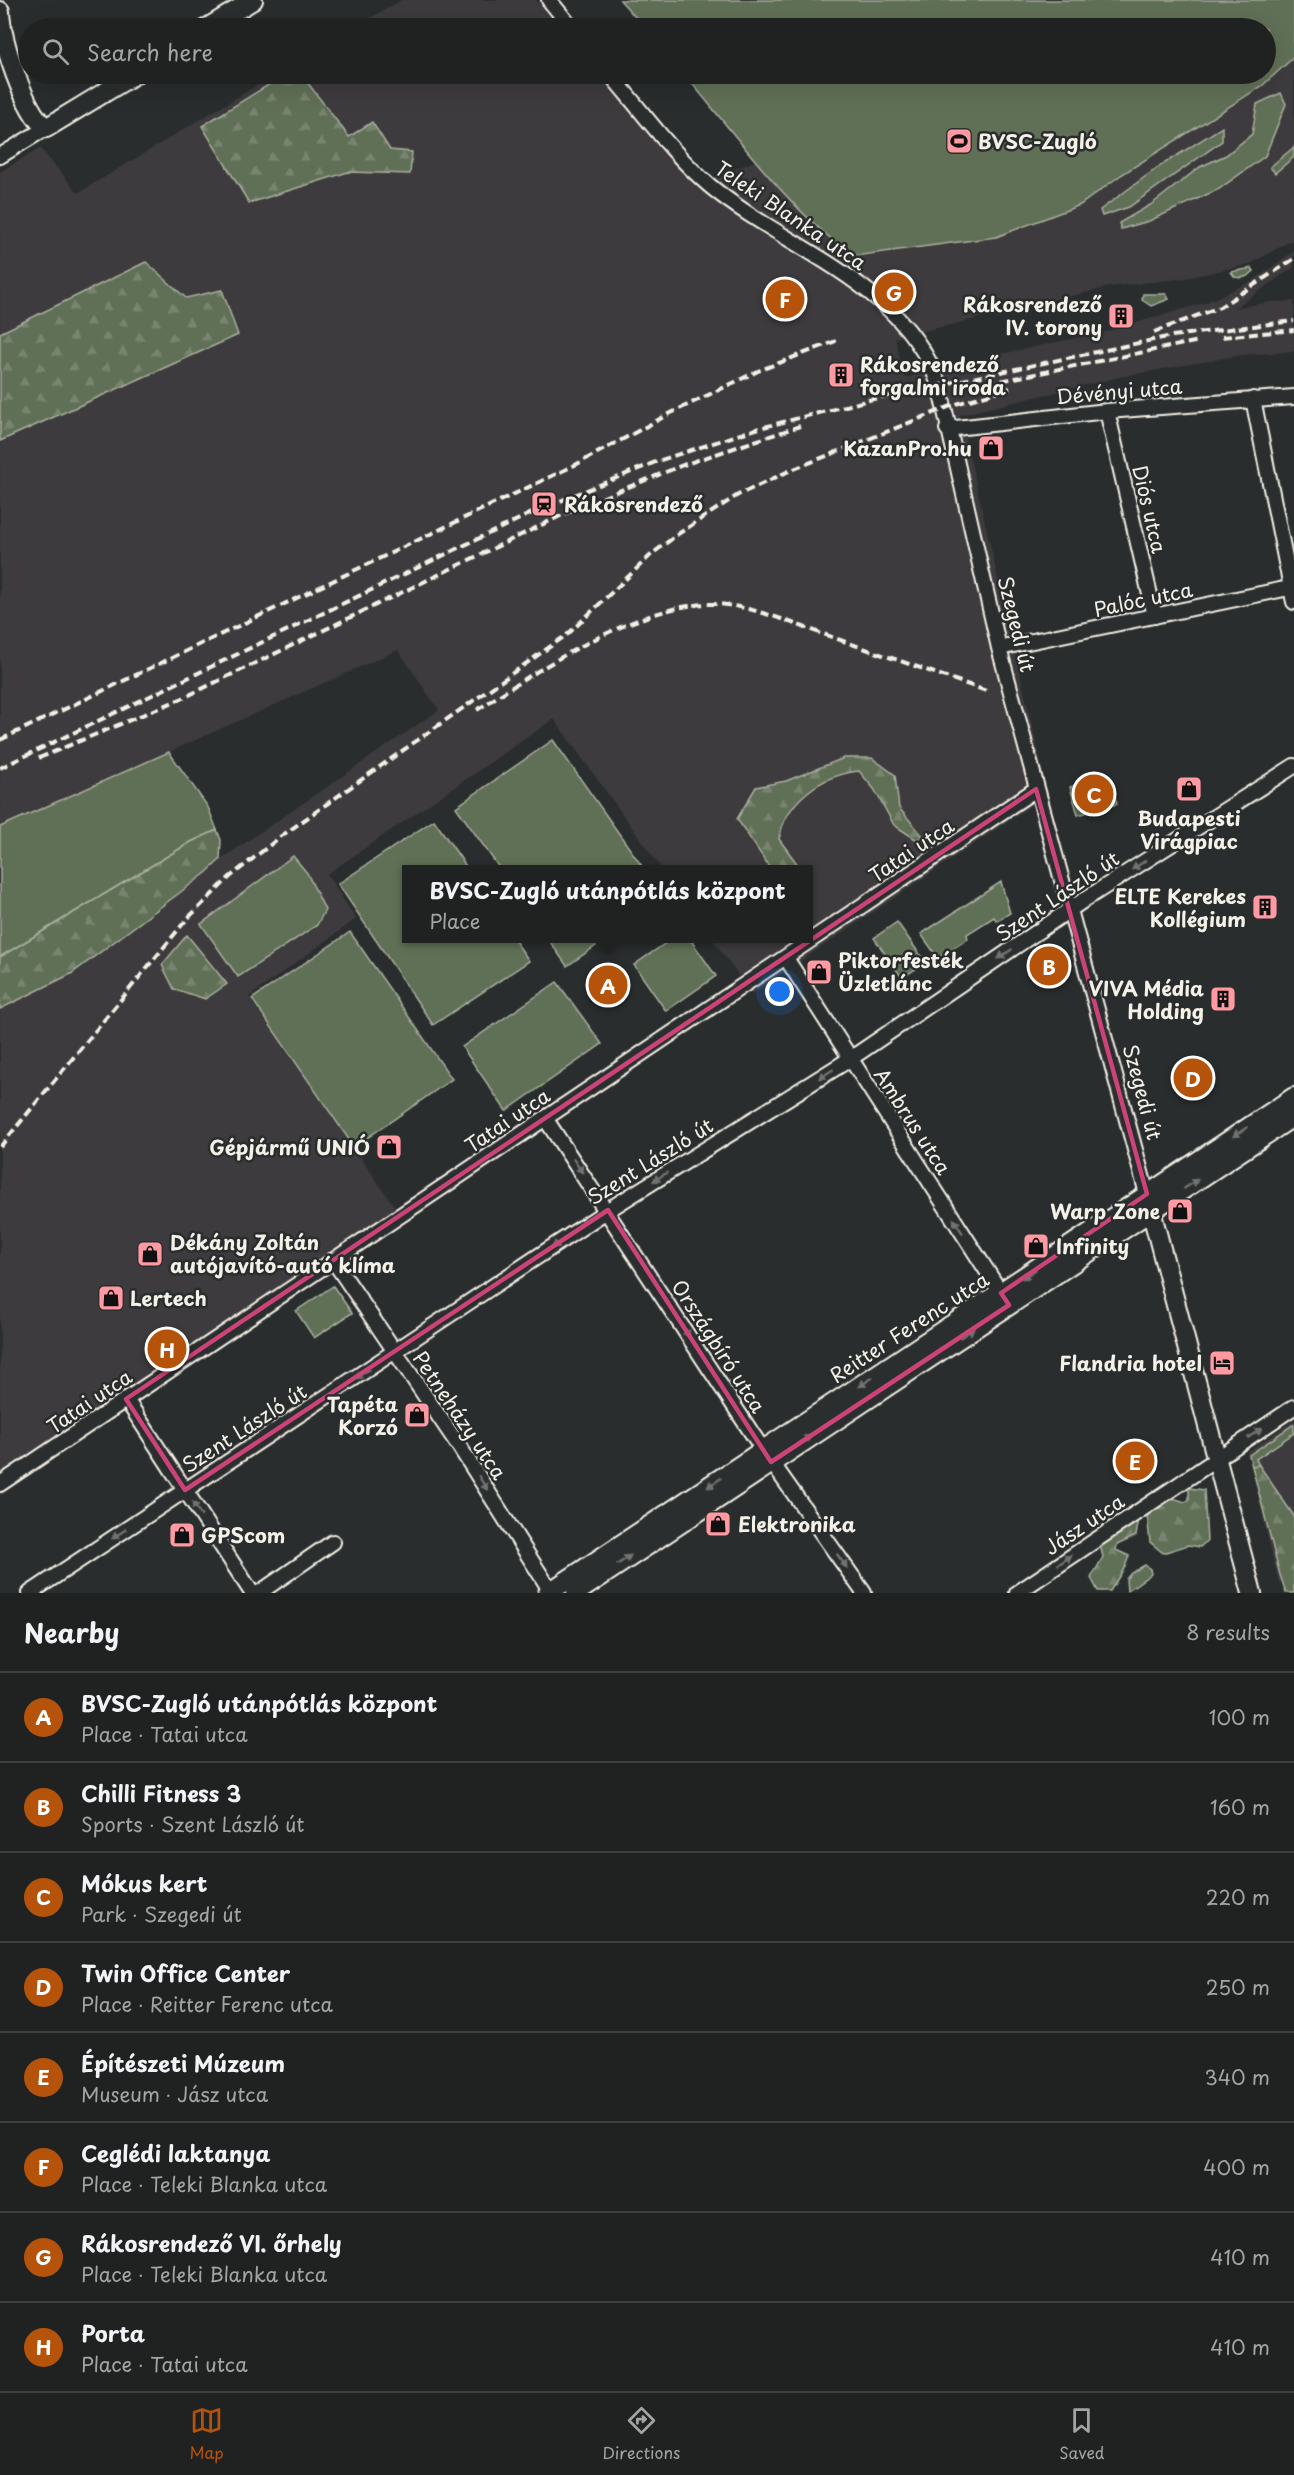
<!DOCTYPE html>
<html lang="en">
<head>
<meta charset="utf-8">
<style>
	:root { --surface:#202222; --page:#2d2f2f; --text:#f1f3f6; --muted:#a2a4a5; --line:#3d3f40; --accent:#b45309 }
	body { margin:0; font-family:"Playpen Sans",sans-serif; background:var(--page); color:var(--text) }
	.you { position:absolute; left:780px; top:992px; width:21px; height:21px; margin:-15px; border:4px solid #fff; border-radius:50%; background:#1a73e8; box-shadow:0 0 0 9px #1a73e833 }
	.badge { display:grid; place-items:center; width:39px; height:39px; border-radius:50%; background:var(--accent); color:#fff; font-size:20px; font-weight:700 }
	.pin { position:absolute; translate:-50% -50%; border:3px solid #fff; box-shadow:0 2px 6px #0006 }
	.popup { position:absolute; left:402px; top:865px; width:411px; height:78px; box-sizing:border-box; display:grid; place-content:center; border-radius:0px; background:var(--surface); filter:drop-shadow(0 2px 4px #0005); font-size:20px; white-space:nowrap; color:var(--muted) }
	.popup b { font-size:22px; color:var(--text) }
	.popup::after { content:''; position:absolute; left:50%; top:100%; margin-left:-12px; border:12px solid transparent; border-top-color:var(--surface) }
	.list { margin:0; padding:0; list-style:none }
	h2 { display:flex; justify-content:space-between; align-items:center; height:78px; margin:0; padding:0 24px; font-size:26px }
	h2 small { font-size:20px; font-weight:400; color:var(--muted) }
	.list li { display:grid; grid-template-columns:39px 1fr auto; gap:18px; align-items:center; box-sizing:border-box; height:90px; padding:0 24px; border-top:2px solid var(--line) }
	.list b { display:block; font-size:22px; white-space:nowrap }
	.list p { margin:0; font-size:20px; white-space:nowrap; color:var(--muted) }
	.list em { font-size:20px; font-style:normal; color:var(--muted) }
	.icon { flex:none; width:33px; height:33px; fill:none; stroke:currentColor; stroke-width:2; stroke-linecap:round; stroke-linejoin:round }
	.map { position:relative; flex:none; width:1294px; height:1593px; overflow:hidden }
	.search { position:absolute; background:var(--surface); box-shadow:0 6px 24px #0002; left:18px; right:18px; top:18px; height:66px; display:flex; align-items:center; gap:15px; box-sizing:border-box; padding:0 21px; border-radius:33px; color:var(--muted); font-size:22px }
	.sheet { height:798px; background:var(--surface) }
	nav { display:flex; justify-content:space-around; align-items:center; box-sizing:border-box; height:84px; border-top:2px solid var(--line); background:var(--surface); font-size:16px; color:var(--muted) }
	nav a { display:grid; justify-items:center; gap:3px }
	nav .on { color:var(--accent) }
	.map>svg:first-child { display:block }
</style>
</head>
<body>
<div class="map">
<svg width="1294" height="1593" viewBox="0 0 1294 1593">
	<defs>
		<pattern id="forest-firs" width="22" height="20" patternUnits="userSpaceOnUse" patternTransform="scale(1.5)"><rect width="22" height="20" fill="#616f57"/><path d="M5 1l3.5 6h-7zM16 11l3.5 6h-7z" fill="#78846f"/></pattern>
		<pattern id="park-dots" width="8" height="8" patternUnits="userSpaceOnUse" patternTransform="scale(1.5)"><rect width="8" height="8" fill="#616f57"/><path d="M2 2h.1M6 6h.1" fill="none" stroke="#78846f" stroke-width="1.8" stroke-linecap="round"/></pattern>
	</defs>
	<rect width="100%" height="100%" fill="#2a2d2e"/>
	<filter id="ink" filterUnits="userSpaceOnUse"><feTurbulence type="fractalNoise" baseFrequency=".0167" numOctaves="2"/><feDisplacementMap in="SourceGraphic" scale="12" xChannelSelector="R" yChannelSelector="G"/><feConvolveMatrix kernelMatrix="1 2 1 2 8 2 1 2 1" color-interpolation-filters="sRGB"/></filter>
	<g filter="url(#ink)">
		<path fill="#3d3a3d" d="M402 0H536L560 28H353Z
			M1294 57V239L1250 264 1186 278 1109 287 895 338 905 378 973 360 1105 332 1204 303 1253 281 1294 251V267L1235 308 1271 302 1294 301V351L1242 355 1124 376 960 415 1048 794 752 994 712 939 809 938V870L662 869 554 719 327 874 356 919 249 997 404 1220 0 1496V1009L71 974 206 873 220 860 439 710 398 650 0 827V172L40 148 78 193 276 74H598L694 185 755 161 830 240 854 256 1080 205 1121 175 1262 86Z
			M1294 1420V1572L1279 1583 1247 1452Z"/>
		<path fill="#616f57" stroke="#aab0a0" stroke-width="1.5" d="M620 0H1294V57L1262 86 1121 175 1080 205 996 237 854 256C792 215 733 131 684 74H1266V28H645Z
			M1281 93 1286 104 1265 156 1219 189 1149 221 1121 229 1119 223 1152 204 1200 167 1226 155 1252 134 1257 104Z
			M1222 127V141L1129 207 1102 216 1100 210 1157 168Z
			M1294 147V157L1275 173 1270 167Z
			M1252 268 1254 271C1248 277 1243 279 1235 277L1231 272Z
			M1143 294H1166L1169 299 1151 306 1142 300Z
			M553 740 644 869H500L456 807Z
			M169 752 208 807 217 830 191 842 0 957V827Z
			M434 820 468 869 407 870V938L514 939 529 961 433 1025 338 884Z
			M293 856 307 873 325 910 317 925 238 977 201 924Z
			M1001 882 1010 913 997 921 994 917 967 934 968 939 938 958 921 934Z
			M897 922 923 959 918 962 920 966 902 978 874 938Z
			M350 932 452 1079 354 1147 252 999Z
			M673 938 690 939 716 976 666 1011 634 965Z
			M548 939H606L567 966Z
			M557 982 602 1044 506 1111 462 1047Z
			M333 1286 352 1313 314 1338 296 1311Z
			M1294 1424V1433L1256 1459 1259 1465 1252 1466 1249 1455Z
			M1145 1565 1150 1569 1151 1574 1127 1591 1126 1579 1131 1573Z"/>
		<path fill="url(#forest-firs)" stroke="#aab0a0" stroke-width="1.5" d="M286 74H301L349 137 372 122 390 150 412 152 410 174 348 172 249 203 202 126Z
			M146 262 186 298 222 290 238 335 0 441V333Z
			M844 758H872L895 775 899 808 923 836 917 840 894 825 874 789 859 771C821 775 786 801 779 839L801 869H771L737 819 756 787 786 781Z
			M217 830 221 840 220 860 206 873 71 974 0 1009V957L191 842Z
			M187 935 227 984 205 999 174 989 162 965Z
			M1259 1465 1294 1516V1593H1286L1280 1575 1252 1466Z
			M1189 1488 1204 1490 1207 1541 1200 1547 1188 1545 1163 1553 1150 1542 1147 1514 1173 1498 1185 1502 1189 1500Z
			M1132 1524H1138L1136 1536 1117 1545 1116 1550 1129 1556 1125 1567 1110 1591H1098L1091 1578 1103 1557 1100 1545Z"/>
		<path fill="url(#park-dots)" stroke="#aab0a0" stroke-width="1.5" d="M1109 776 1117 804 1078 815 1070 787Z"/>
		<g fill="none" stroke-linecap="round" stroke-linejoin="round">
			<defs>
				<path id="street" d="M549 0 572 28
					M610 74C642 111 672 154 710 186 786 249 904 283 939 385L999 648 1147 1194
					M0 156 46 128
					M1253 399 1294 602
					M1107 411 1155 616
					M947 429 1107 411 1294 397
					M999 648 1294 587
					M786 958 1005 1299
					M545 1118 763 1450 864 1593
					M333 1260 459 1446 552 1593
					M126 1399 252 1593
					M0 1484 1036 789
					M30 1593 608 1210 850 1059 1087 898 1294 766
					M259 1593 333 1542
					M1017 1593 1294 1407"/>
				<path id="secondary" d="M0 11C1 39 24 111 46 128L135 74
					M207 28 253 0
					M1148 1199 1252 1593
					M548 1593 1294 1097
					M576 1593 1294 1116"/>
			</defs>
			<use href="#street" stroke="#f4f1e8" stroke-width="18"/>
			<use href="#secondary" stroke="#f4f1e8" stroke-width="22"/>
			<use href="#street" stroke="#2a2d2e" stroke-width="14"/>
			<use href="#secondary" stroke="#2a2d2e" stroke-width="18"/>
			<path stroke="#f4f1e8" stroke-width="4" stroke-dasharray="9 4.5" stroke-linecap="butt" d="M1154 332 1220 307 1294 259
				M1222 337 1294 330
				M975 386 1199 341
				M477 710C539 669 640 602 716 604 753 606 791 623 826 635 880 654 935 673 989 692
				M0 740 577 464 671 413 758 371 836 341
				M39 758 183 698 579 507 683 465 800 426
				M0 768 538 510 658 461 756 429 873 399 1172 336 1294 321
				M0 1147 187 919 230 877 280 837 568 634 652 554 678 534 738 495 789 471 956 404 1010 388"/>
		</g>
		<defs><path id="oneway-solid" d="M-6-.8H1V-3.2L6.5 0L1 3.2V.8H-6Z" transform="scale(1.5)"/></defs>
		<g fill="#71726f">
			<use href="#oneway-solid" transform="translate(1139 865) rotate(147)"/>
			<use href="#oneway-solid" transform="translate(1005 954) rotate(146)"/>
			<use href="#oneway-solid" transform="translate(826 1074) rotate(148)"/>
			<use href="#oneway-solid" transform="translate(1240 1132) rotate(147)"/>
			<use href="#oneway-solid" transform="translate(578 1166) rotate(56)"/>
			<use href="#oneway-solid" transform="translate(660 1177) rotate(148)"/>
			<use href="#oneway-solid" transform="translate(1191 1184) rotate(-33)"/>
			<use href="#oneway-solid" transform="translate(958 1226) rotate(-123)"/>
			<use href="#oneway-solid" transform="translate(559 1243) rotate(146)"/>
			<use href="#oneway-solid" transform="translate(1029 1274) rotate(146)"/>
			<use href="#oneway-solid" transform="translate(685 1330) rotate(57)"/>
			<use href="#oneway-solid" transform="translate(967 1333) rotate(-33)"/>
			<use href="#oneway-solid" transform="translate(362 1374) rotate(147)"/>
			<use href="#oneway-solid" transform="translate(866 1382) rotate(147)"/>
			<use href="#oneway-solid" transform="translate(1255 1433) rotate(-34)"/>
			<use href="#oneway-solid" transform="translate(804 1440) rotate(-33)"/>
			<use href="#oneway-solid" transform="translate(483 1483) rotate(58)"/>
			<use href="#oneway-solid" transform="translate(714 1483) rotate(146)"/>
			<use href="#oneway-solid" transform="translate(197 1509) rotate(-123)"/>
			<use href="#oneway-solid" transform="translate(119 1534) rotate(146)"/>
			<use href="#oneway-solid" transform="translate(624 1560) rotate(-34)"/>
			<use href="#oneway-solid" transform="translate(1065 1560) rotate(-34)"/>
			<use href="#oneway-solid" transform="translate(842 1561) rotate(54)"/>
		</g>
	</g>
	<path fill="none" stroke="#cc4377" stroke-width="4.5" stroke-linejoin="round" d="M1036 789 1147 1194 1001 1293 1009 1305 771 1462 608 1210 185 1490 126 1399Z"/>
	<defs>
		<symbol id="stadium-square" viewBox="-11 -11 22 22"><rect x="-9" y="-9" width="18" height="18" rx="4" fill="#ff9aa2" stroke="#2a2d2e"/><path d="M0-5a6.5 5 0 1 0 0 10a6.5 5 0 1 0 0-10ZM-3.5-1.8h7v3.6h-7Z" fill="#111"/></symbol>
		<symbol id="building-square" viewBox="-11 -11 22 22"><rect x="-9" y="-9" width="18" height="18" rx="4" fill="#ff9aa2" stroke="#2a2d2e"/><path d="M-4-6H4V6H1V3H-1V6H-4ZM-2.5-4.3h1.7v1.8h-1.7ZM.8-4.3h1.7v1.8H.8ZM-2.5-1h1.7V.8h-1.7ZM.8-1h1.7V.8H.8Z" fill="#111"/></symbol>
		<symbol id="shop-square" viewBox="-11 -11 22 22"><rect x="-9" y="-9" width="18" height="18" rx="4" fill="#ff9aa2" stroke="#2a2d2e"/><path d="M-5-2.5h2.3a2.7 3.5 0 0 1 5.4 0H5L5.5 6h-11ZM-1.5-2.5h3a1.5 2.3 0 0 0-3 0Z" fill="#111"/></symbol>
		<symbol id="station-square" viewBox="-11 -11 22 22"><rect x="-9" y="-9" width="18" height="18" rx="4" fill="#ff9aa2" stroke="#2a2d2e"/><path d="M-3-6H3Q5-6 5-4V2Q5 4 3 4L4.5 6H3L1.5 4h-3L-3 6H-4.5L-3 4Q-5 4-5 2V-4Q-5-6-3-6ZM-3.5-4v3h7v-3ZM-3.5 1v1.5H-2V1ZM2 1v1.5H3.5V1Z" fill="#111"/></symbol>
		<symbol id="hotel-square" viewBox="-11 -11 22 22"><rect x="-9" y="-9" width="18" height="18" rx="4" fill="#ff9aa2" stroke="#2a2d2e"/><path d="M-6-4.5h1.5V1H6V5H4.5V3h-9V5H-6ZM-4 0a1.8 1.8 0 1 1 3.6 0ZM.5 0V-2.5h3Q6-2.5 6 0Z" fill="#111"/></symbol>
	</defs>
	<g fill-rule="evenodd">
		<use href="#stadium-square" x="944" y="126" width="30" height="30"/>
		<use href="#building-square" x="1106" y="301" width="30" height="30"/>
		<use href="#building-square" x="826" y="360" width="30" height="30"/>
		<use href="#shop-square" x="976" y="433" width="30" height="30"/>
		<use href="#station-square" x="529" y="489" width="30" height="30"/>
		<use href="#shop-square" x="1174" y="774" width="30" height="30"/>
		<use href="#building-square" x="1250" y="892" width="30" height="30"/>
		<use href="#shop-square" x="804" y="957" width="30" height="30"/>
		<use href="#building-square" x="1208" y="984" width="30" height="30"/>
		<use href="#shop-square" x="374" y="1132" width="30" height="30"/>
		<use href="#shop-square" x="1165" y="1196" width="30" height="30"/>
		<use href="#shop-square" x="1021" y="1231" width="30" height="30"/>
		<use href="#shop-square" x="135" y="1239" width="30" height="30"/>
		<use href="#shop-square" x="96" y="1283" width="30" height="30"/>
		<use href="#hotel-square" x="1207" y="1348" width="30" height="30"/>
		<use href="#shop-square" x="402" y="1400" width="30" height="30"/>
		<use href="#shop-square" x="703" y="1509" width="30" height="30"/>
		<use href="#shop-square" x="167" y="1520" width="30" height="30"/>
	</g>
	<g text-anchor="middle" dominant-baseline="central" stroke-width="5" stroke-linejoin="round" paint-order="stroke">
		<g font-size="20" font-weight="bold" fill="#f4f1e8" stroke="#2a2d2e" text-anchor="start">
			<text x="978" y="141">BVSC-Zugló</text>
			<text x="1102" y="304" text-anchor="end">Rákosrendező<tspan x="1102" dy="23">IV. torony</tspan></text>
			<text x="860" y="364">Rákosrendező<tspan x="860" dy="23">forgalmi iroda</tspan></text>
			<text x="972" y="448" text-anchor="end">KazanPro.hu</text>
			<text x="564" y="504">Rákosrendező</text>
			<text x="1189" y="818" text-anchor="middle">Budapesti<tspan x="1189" dy="23">Virágpiac</tspan></text>
			<text x="1246" y="896" text-anchor="end">ELTE Kerekes<tspan x="1246" dy="23">Kollégium</tspan></text>
			<text x="838" y="960">Piktorfesték<tspan x="838" dy="23">Üzletlánc</tspan></text>
			<text x="1204" y="988" text-anchor="end">VIVA Média<tspan x="1204" dy="23">Holding</tspan></text>
			<text x="370" y="1147" text-anchor="end">Gépjármű UNIÓ</text>
			<text x="1160" y="1211" text-anchor="end">Warp Zone</text>
			<text x="170" y="1242">Dékány Zoltán<tspan x="170" dy="23">autójavító-autó klíma</tspan></text>
			<text x="1056" y="1246">Infinity</text>
			<text x="130" y="1298">Lertech</text>
			<text x="1202" y="1363" text-anchor="end">Flandria hotel</text>
			<text x="398" y="1404" text-anchor="end">Tapéta<tspan x="398" dy="23">Korzó</tspan></text>
			<text x="738" y="1524">Elektronika</text>
			<text x="201" y="1535">GPScom</text>
		</g>
		<g font-size="20" fill="#f4f1e8" stroke="#2a2d2e">
			<text transform="translate(791 215) rotate(34)">Teleki Blanka utca</text>
			<text transform="translate(1119 391) rotate(-5)">Dévényi utca</text>
			<text transform="translate(1150 509) rotate(77)">Diós utca</text>
			<text transform="translate(1143 599) rotate(-12)">Palóc utca</text>
			<text transform="translate(1017 624) rotate(76)">Szegedi út</text>
			<text transform="translate(911 850) rotate(-34)">Tatai utca</text>
			<text transform="translate(1057 896) rotate(-34)">Szent László út</text>
			<text transform="translate(1143 1092) rotate(75)">Szegedi út</text>
			<text transform="translate(507 1120) rotate(-34)">Tatai utca</text>
			<text transform="translate(913 1121) rotate(57)">Ambrus utca</text>
			<text transform="translate(650 1161) rotate(-32)">Szent László út</text>
			<text transform="translate(909 1327) rotate(-33)">Reitter Ferenc utca</text>
			<text transform="translate(719 1346) rotate(57)">Országbíró utca</text>
			<text transform="translate(89 1401) rotate(-34)">Tatai utca</text>
			<text transform="translate(460 1415) rotate(56)">Petneházy utca</text>
			<text transform="translate(244 1428) rotate(-33)">Szent László út</text>
			<text transform="translate(1084 1524) rotate(-34)">Jász utca</text>
		</g>
	</g>
</svg>
<div class="you"></div>
<div class="pin badge" style="left:608px;top:985px">A</div>
<div class="popup"><b>BVSC-Zugló utánpótlás központ</b>Place</div>
<div class="pin badge" style="left:1049px;top:966px">B</div>
<div class="pin badge" style="left:1094px;top:794px">C</div>
<div class="pin badge" style="left:1193px;top:1078px">D</div>
<div class="pin badge" style="left:1135px;top:1461px">E</div>
<div class="pin badge" style="left:785px;top:299px">F</div>
<div class="pin badge" style="left:894px;top:292px">G</div>
<div class="pin badge" style="left:167px;top:1349px">H</div>
<div class="search"><svg class="icon" aria-label="search" viewBox="0 0 24 24"><circle cx="10" cy="10" r="6"/><path d="M15 15l6 6"/></svg>Search here</div>
</div>
<section class="sheet">
<h2>Nearby<small>8 results</small></h2>
<ul class="list">
<li><span class="badge">A</span><div><b>BVSC-Zugló utánpótlás központ</b><p>Place · Tatai utca</p></div><em>100 m</em></li>
<li><span class="badge">B</span><div><b>Chilli Fitness 3</b><p>Sports · Szent László út</p></div><em>160 m</em></li>
<li><span class="badge">C</span><div><b>Mókus kert</b><p>Park · Szegedi út</p></div><em>220 m</em></li>
<li><span class="badge">D</span><div><b>Twin Office Center</b><p>Place · Reitter Ferenc utca</p></div><em>250 m</em></li>
<li><span class="badge">E</span><div><b>Építészeti Múzeum</b><p>Museum · Jász utca</p></div><em>340 m</em></li>
<li><span class="badge">F</span><div><b>Ceglédi laktanya</b><p>Place · Teleki Blanka utca</p></div><em>400 m</em></li>
<li><span class="badge">G</span><div><b>Rákosrendező VI. őrhely</b><p>Place · Teleki Blanka utca</p></div><em>410 m</em></li>
<li><span class="badge">H</span><div><b>Porta</b><p>Place · Tatai utca</p></div><em>410 m</em></li>
</ul>
</section>
<nav>
<a class="on"><svg class="icon" aria-label="map" viewBox="0 0 24 24"><path d="M3 6l6-2 6 2 6-2v14l-6 2-6-2-6 2zM9 4v14M15 6v14"/></svg>Map</a>
<a><svg class="icon" aria-label="directions" viewBox="0 0 24 24"><path d="M12 3l9 9-9 9-9-9zM9 14v-3h6M13 9l2 2-2 2"/></svg>Directions</a>
<a><svg class="icon" aria-label="saved" viewBox="0 0 24 24"><path d="M7 4h10v16l-5-4-5 4z"/></svg>Saved</a>
</nav>
</body>
</html>
